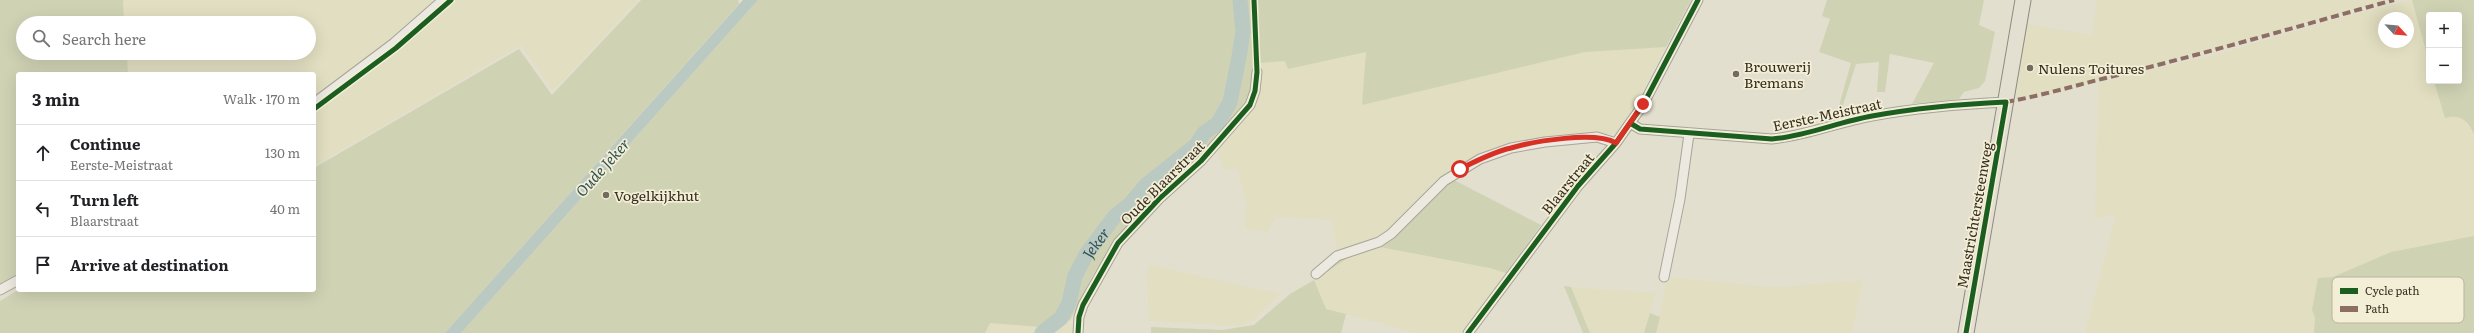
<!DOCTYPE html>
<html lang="en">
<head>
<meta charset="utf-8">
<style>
	:root { --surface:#fff; --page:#f6f6f6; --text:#202124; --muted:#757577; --line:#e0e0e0 }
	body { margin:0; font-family:Literata,serif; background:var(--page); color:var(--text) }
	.controls { position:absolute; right:12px; top:12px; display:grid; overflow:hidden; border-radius:4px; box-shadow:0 4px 16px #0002 }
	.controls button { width:36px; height:36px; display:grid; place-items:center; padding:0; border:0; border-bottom:1px solid var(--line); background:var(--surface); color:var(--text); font:20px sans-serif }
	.compass { position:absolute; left:2378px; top:12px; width:36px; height:36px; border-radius:50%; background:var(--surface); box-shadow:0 4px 16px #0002; rotate:116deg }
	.stop { position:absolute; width:12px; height:12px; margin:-9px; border:3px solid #d93025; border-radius:50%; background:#fff }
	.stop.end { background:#d93025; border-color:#fff; box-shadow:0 1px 4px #0008 }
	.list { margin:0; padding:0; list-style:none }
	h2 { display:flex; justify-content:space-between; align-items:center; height:52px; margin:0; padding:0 16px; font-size:17px }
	h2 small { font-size:13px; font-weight:400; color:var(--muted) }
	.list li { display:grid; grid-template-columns:26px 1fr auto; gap:12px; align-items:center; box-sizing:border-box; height:56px; padding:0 16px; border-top:1px solid var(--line) }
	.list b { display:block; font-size:15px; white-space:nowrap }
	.list p { margin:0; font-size:13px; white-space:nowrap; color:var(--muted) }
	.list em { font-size:13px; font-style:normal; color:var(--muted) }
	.icon { flex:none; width:22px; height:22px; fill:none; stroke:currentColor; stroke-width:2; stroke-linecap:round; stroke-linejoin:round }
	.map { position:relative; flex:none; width:2474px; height:333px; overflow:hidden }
	.search { position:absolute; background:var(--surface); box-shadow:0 4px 16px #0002; left:16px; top:16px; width:300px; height:44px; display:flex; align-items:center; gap:10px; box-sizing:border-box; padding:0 14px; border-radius:22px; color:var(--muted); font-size:15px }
	.panel { position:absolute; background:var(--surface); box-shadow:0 4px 16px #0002; left:16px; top:72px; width:300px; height:220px; border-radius:4px }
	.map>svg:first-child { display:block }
</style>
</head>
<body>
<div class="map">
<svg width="2474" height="333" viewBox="0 0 2474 333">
	<rect width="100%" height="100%" fill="#e3dfcf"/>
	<path fill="#e1dec1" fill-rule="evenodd" d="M123 0H434L393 39 314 100V74H128L127 53H309V23H124Z
		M454 0H638L553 91 521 45 314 166V112L396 51Z
		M2097 0H2388L2052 93 2016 99 2026 24 2092 35Z
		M2412 0 2429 62V81H2434L2445 118 2457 115 2462 117 2474 134V236L2391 252 2333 277 2318 278 2312 310 2315 318 2314 333H2085L2116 214 2095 219 2098 83 2221 53 2350 15ZM2384 18H2408V42H2384Z
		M1666 47 1625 123 1616 133 1562 138 1491 151 1379 239 1337 251 1332 220 1276 217 1267 232 1245 229 1246 203 1237 168 1225 171 1217 150 1247 115 1257 99 1259 63 1285 61 1289 69 1367 52 1362 105 1585 52Z
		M1380 247 1490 268 1506 273 1461 333H1417L1326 309 1314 280 1357 252Z
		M1150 265H1151L1281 294 1254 319 1239 326 1149 321 1147 273Z
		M1667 277 1775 287 1863 280 1852 333H1656Z
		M1571 287 1656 293 1644 333H1590Z
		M1055 316 1070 321 1074 333H985L990 323 1039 327Z"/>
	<path fill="#cfd2b3" d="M0 0H123L124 23H23V53H127L128 74H18V276L0 286Z
		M641 0H738L739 4 445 333H0V301L18 290H314V168L519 49 552 95Z
		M758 0H1251L1254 78 1246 106 1200 156 1160 192 1123 230 1092 276 1070 321 1055 316 1039 327 990 323 985 333H461Z
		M1256 0H1691L1666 47 1585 52 1362 105 1366 52 1288 69 1285 61 1259 63Z
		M1827 0H1984L1979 25 1995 32 1985 81 1979 88 1964 92 1959 99 1912 104 1934 63 1890 54 1885 92H1877L1879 62 1856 64 1839 118 1835 120 1851 63 1819 52 1830 19 1822 16Z
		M2412 0H2474V134C2467 119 2460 114 2445 118L2434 81H2459V15H2429V62Z
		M1452 179 1541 225 1506 273 1490 268 1380 247 1357 252 1314 280 1326 309 1346 314 1341 333H1151V327L1222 330 1254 325 1290 294 1314 280 1340 256 1381 243Z
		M2474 236V333H2314L2315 318 2312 310 2318 278 2333 277 2391 252Z
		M1564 286 1571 287 1590 333H1583Z
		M1650 313 1660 317 1656 333H1644Z"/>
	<path fill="#bac9c1" d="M743 0H758L461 333H445Z
		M1056 317 1060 323 1049 333H1035Z"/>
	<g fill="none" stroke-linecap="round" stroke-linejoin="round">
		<path stroke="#bac9c1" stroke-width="15" id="s1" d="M1042 333 1061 318 1069 303 1075 276 1087 253 1115 216 1130 204 1146 185 1196 145 1204 133 1218 123 1230 102 1239 57 1243 31 1240 0"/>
		<defs>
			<path id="street" d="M314 103 394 43 443 0
				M1630 123 1640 129 1772 139C1806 136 1838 122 1872 116 1916 108 1962 104 2006 102
				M1316 274 1337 256 1379 242 1391 234 1444 181 1480 159 1511 148 1545 142 1597 137 1616 143
				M1664 277 1680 199 1689 134
				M0 290 18 280
				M1078 333 1079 317 1083 305 1118 243 1159 199 1201 161 1250 105 1255 91 1257 72
				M1468 333 1578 186 1616 143 1630 123 1643 105 1698 0"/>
			<path id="primary" d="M1966 333 2023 0"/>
		</defs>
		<use href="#street" stroke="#a8a498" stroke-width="11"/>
		<use href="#primary" stroke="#8e8a7f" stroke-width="17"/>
		<use href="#street" stroke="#ece9e0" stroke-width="9"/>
		<use href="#primary" stroke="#e3e0d2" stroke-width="15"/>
		<path stroke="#8d6e63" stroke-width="4" stroke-dasharray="8 4" stroke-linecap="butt" d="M2006 102C2045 95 2080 84 2118 75 2211 52 2302 25 2394 0"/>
		<defs>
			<path id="cycleway" d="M314 109 396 48 451 0
				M1630 123 1640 129 1772 139C1806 136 1838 122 1872 116 1916 108 1962 104 2006 102L1966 333
				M1078 333 1079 317 1083 305 1118 243 1159 199 1201 161 1250 105 1255 91 1257 72 1254 0
				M1468 333 1578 186 1616 143 1630 123 1643 105 1698 0"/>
		</defs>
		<use href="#cycleway" stroke="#f3eed6" stroke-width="8"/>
		<use href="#cycleway" stroke="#1b5e20" stroke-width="5"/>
	</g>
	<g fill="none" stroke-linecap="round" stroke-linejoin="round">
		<path stroke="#d93025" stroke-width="5" d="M1460 169C1476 161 1493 152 1511 148 1535 141 1595 131 1616 143L1643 104"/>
	</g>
	<g fill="#736c5d" stroke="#f3eed6" stroke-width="1.5">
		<circle cx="2030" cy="68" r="4"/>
		<circle cx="1736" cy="74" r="4"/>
		<circle cx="606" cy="195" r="4"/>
	</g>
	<g text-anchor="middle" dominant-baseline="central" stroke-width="3.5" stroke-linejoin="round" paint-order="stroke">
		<g font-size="14" fill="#372e20" stroke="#f3eed6" text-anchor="start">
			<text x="1744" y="66">Brouwerij<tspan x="1744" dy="16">Bremans</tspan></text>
			<text x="2038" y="68">Nulens Toitures</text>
			<text x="614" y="195">Vogelkijkhut</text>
		</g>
		<g font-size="14" fill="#372e20" stroke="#f3eed6">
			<text transform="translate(1827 114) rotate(-12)">Eerste-Meistraat</text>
			<text transform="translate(1162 182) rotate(-45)">Oude Blaarstraat</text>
			<text transform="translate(1567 183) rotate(-51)">Blaarstraat</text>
			<text transform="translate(1974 215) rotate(-80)">Maastrichtersteenweg</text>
		</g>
		<g font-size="15" font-style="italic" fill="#315355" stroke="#f3eed6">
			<text transform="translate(602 167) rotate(-48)">Oude Jeker</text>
			<text stroke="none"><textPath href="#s1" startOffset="108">Jeker</textPath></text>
		</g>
	</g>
	<rect x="2332" y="277" width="132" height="46" rx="6" fill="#f3eed6" stroke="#bbb49f" stroke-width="1"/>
	<rect x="2340" y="288" width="18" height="6" fill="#1b5e20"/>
	<rect x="2340" y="306" width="18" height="6" fill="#8d6e63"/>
	<g font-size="11" fill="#372e20">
		<text x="2365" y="295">Cycle path</text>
		<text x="2365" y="313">Path</text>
	</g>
</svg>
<div class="controls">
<button>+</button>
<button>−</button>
</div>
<svg class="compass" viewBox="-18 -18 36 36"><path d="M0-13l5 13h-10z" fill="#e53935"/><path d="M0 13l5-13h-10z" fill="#757577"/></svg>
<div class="stop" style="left:1460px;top:169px"></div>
<div class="stop end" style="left:1643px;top:104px"></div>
<div class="search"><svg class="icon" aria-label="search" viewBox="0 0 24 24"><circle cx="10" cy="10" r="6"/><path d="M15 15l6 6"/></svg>Search here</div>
<section class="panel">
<h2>3 min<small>Walk · 170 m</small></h2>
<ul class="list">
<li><svg class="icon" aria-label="ahead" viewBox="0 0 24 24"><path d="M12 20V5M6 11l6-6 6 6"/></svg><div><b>Continue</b><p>Eerste-Meistraat</p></div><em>130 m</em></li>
<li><svg class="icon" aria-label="left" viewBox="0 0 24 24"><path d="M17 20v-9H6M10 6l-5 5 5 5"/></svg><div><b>Turn left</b><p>Blaarstraat</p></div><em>40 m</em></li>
<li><svg class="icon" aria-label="arrive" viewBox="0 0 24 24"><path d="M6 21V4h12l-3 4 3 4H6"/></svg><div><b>Arrive at destination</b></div></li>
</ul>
</section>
</div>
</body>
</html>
